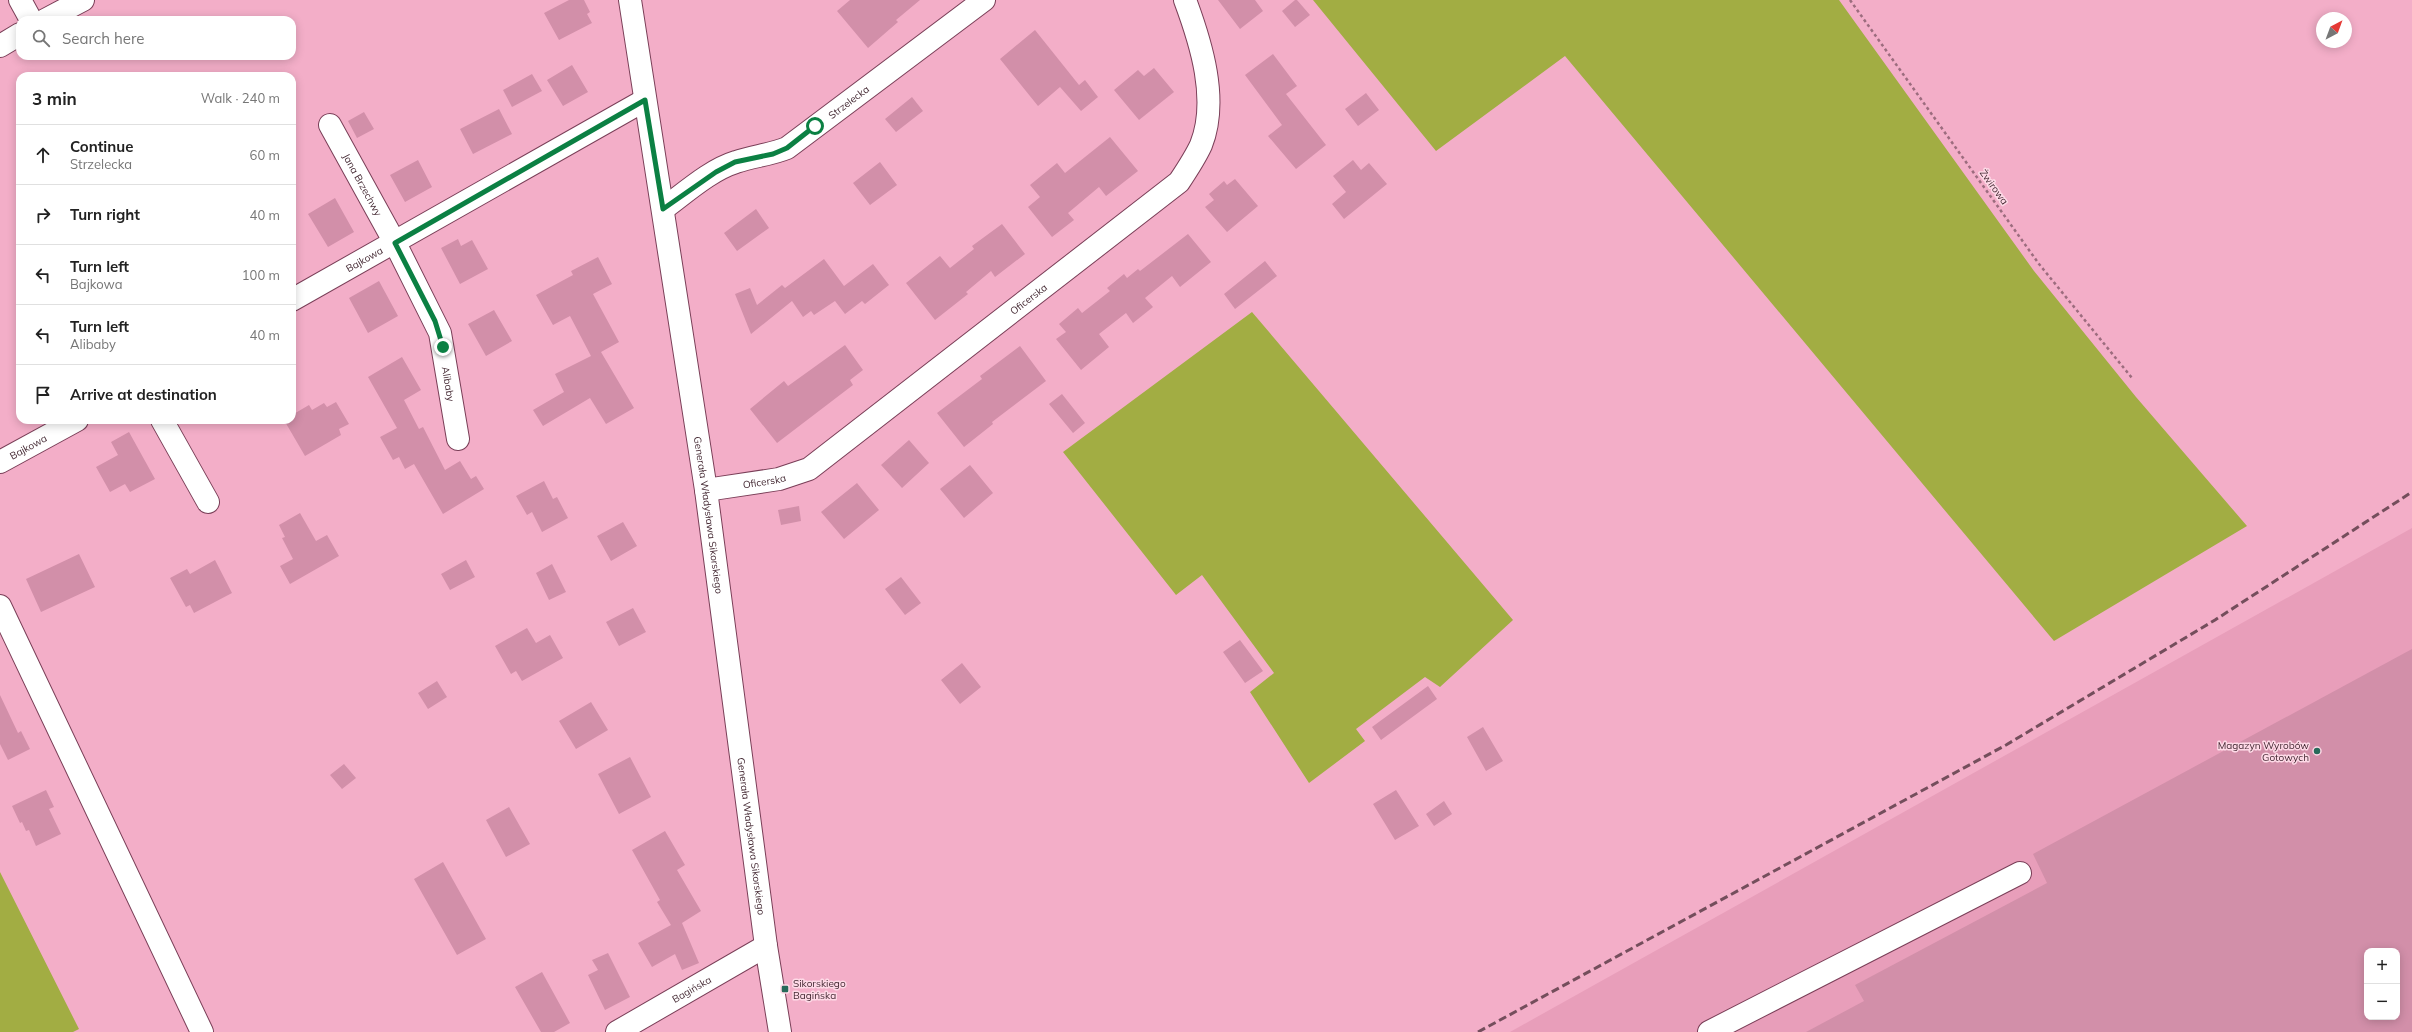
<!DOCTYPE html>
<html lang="en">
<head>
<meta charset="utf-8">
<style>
	:root { --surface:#fff; --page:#f6f6f6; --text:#222; --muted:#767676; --line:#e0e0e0 }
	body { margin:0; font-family:Mulish,sans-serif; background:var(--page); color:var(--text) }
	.controls { position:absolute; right:12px; bottom:12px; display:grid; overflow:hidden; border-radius:8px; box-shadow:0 2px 10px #0003 }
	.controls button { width:36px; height:36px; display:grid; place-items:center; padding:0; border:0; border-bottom:1px solid var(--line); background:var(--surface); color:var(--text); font:20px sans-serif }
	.compass { position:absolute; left:2316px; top:12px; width:36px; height:36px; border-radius:50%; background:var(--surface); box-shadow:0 2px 10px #0003; rotate:41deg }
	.stop { position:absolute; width:12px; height:12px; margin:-9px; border:3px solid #0b8043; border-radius:50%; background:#fff }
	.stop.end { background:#0b8043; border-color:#fff; box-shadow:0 1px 4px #0008 }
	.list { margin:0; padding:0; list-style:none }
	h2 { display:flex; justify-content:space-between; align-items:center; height:52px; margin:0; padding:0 16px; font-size:17px }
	h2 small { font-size:13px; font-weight:400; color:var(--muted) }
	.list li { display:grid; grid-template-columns:26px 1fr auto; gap:12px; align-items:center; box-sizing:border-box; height:60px; padding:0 16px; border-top:1px solid var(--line) }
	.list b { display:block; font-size:15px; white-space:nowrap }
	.list p { margin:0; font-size:13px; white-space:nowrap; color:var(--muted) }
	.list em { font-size:13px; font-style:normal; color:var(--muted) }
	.icon { flex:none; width:22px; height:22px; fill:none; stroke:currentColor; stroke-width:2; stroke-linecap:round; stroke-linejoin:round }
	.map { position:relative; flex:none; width:2412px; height:1032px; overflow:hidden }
	.search { position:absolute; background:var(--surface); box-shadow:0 2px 10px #0003; left:16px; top:16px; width:280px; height:44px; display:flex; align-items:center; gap:10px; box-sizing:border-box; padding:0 14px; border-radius:12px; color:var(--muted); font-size:15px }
	.panel { position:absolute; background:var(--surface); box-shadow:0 2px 10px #0003; left:16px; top:72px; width:280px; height:352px; border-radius:12px }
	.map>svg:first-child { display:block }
</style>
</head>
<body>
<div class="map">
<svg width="2412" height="1032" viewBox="0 0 2412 1032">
	<rect width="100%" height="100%" fill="#f3aec8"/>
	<path fill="#e89eba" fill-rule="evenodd" d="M2412 528V1032H1510ZM2367 951H2397V1017H2367Z"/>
	<path fill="#a2ad43" d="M1313 0H1839L2034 271 2136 397 2247 526 2054 641 1565 56 1436 151Z
		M1252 312 1513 620 1440 687 1425 677 1356 729 1365 741 1309 783 1250 692 1274 673 1202 575 1176 595 1063 452Z
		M0 872 79 1029 73 1032H0Z"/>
	<path fill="#d28fa9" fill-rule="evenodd" d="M569 0H584L590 12 587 14 592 23 559 40 544 13Z
		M850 0H920L896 20 898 22 868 48 837 11Z
		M1218 0H1255L1263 11 1240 29Z
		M1295 0H1297L1310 15 1295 27 1282 11Z
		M1035 30 1079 85 1085 80 1098 97 1081 111 1060 87 1038 106 1000 59Z
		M1273 54 1297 86 1286 94 1326 145 1296 169 1268 136 1282 125 1245 75Z
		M572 65 588 92 563 106 547 80Z
		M1154 68 1174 92 1139 120 1114 90 1138 70 1144 76Z
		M532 74 542 91 512 107 503 90Z
		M1366 93 1379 110 1358 126 1345 109Z
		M912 97 923 111 896 132 885 119Z
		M499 109 512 134 473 154 460 129Z
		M364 112 374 129 357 138 348 121Z
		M1110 137 1138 171 1106 196 1099 187 1068 213 1074 220 1052 237 1028 207 1040 197 1030 185 1057 163 1065 173Z
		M418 160 432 187 405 202 390 175Z
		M1353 160 1361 170 1369 163 1387 184 1344 219 1332 204 1346 192 1333 176Z
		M880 162 897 185 870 205 853 183Z
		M1235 179 1258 206 1227 232 1205 207 1214 200 1209 194 1224 181 1227 185Z
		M335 198 354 232 328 247 308 214Z
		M756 209 769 228 737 251 724 233Z
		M1002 224 1025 254 995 277 991 271 966 292 968 294 935 320 906 283 940 256 950 268 974 249 972 246Z
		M1188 234 1211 262 1180 287 1172 276 1145 298 1153 307 1133 323 1126 313 1099 334 1109 347 1081 370 1056 339 1066 332 1059 324 1078 308 1082 313 1110 291 1107 288 1124 274 1127 278 1138 269 1140 271Z
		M458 239 461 246 472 240 488 269 460 284 441 248Z
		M598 257 612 284 593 294 619 342 601 352 634 408 606 424 590 398 543 426 533 410 564 392 555 374 591 356 570 316 553 325 536 295 573 275 571 271Z
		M824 259 844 286 873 264 889 285 865 304 862 301 845 314 835 301 814 315 811 311 803 317 792 301 751 334 735 294 750 288 757 305 782 285 785 288Z
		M1265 261 1277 276 1235 309 1224 294Z
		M379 281 398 316 368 333 349 298Z
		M494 310 512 341 486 356 468 324Z
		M845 345 863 370 850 380 853 385 777 443 750 409 784 381 788 386Z
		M1020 346 1046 381 992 422 993 424 964 447 937 413 982 379 980 376Z
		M402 357 421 390 404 400 419 429 423 427 445 470 460 461 471 479 476 476 484 489 443 514 414 464 405 469 399 457 393 460 380 437 397 428 368 377Z
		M1062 394 1085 423 1073 433 1049 404Z
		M336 402 349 424 339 429 341 435 305 456 284 420H292V415L309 405 312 410 324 403 327 407Z
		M129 432 155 479 130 492 125 484 110 492 96 467 118 455 111 442Z
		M909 440 929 463 902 488 881 465Z
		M970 465 993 493 964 518 940 489Z
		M544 481 553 499 557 497 568 518 542 532 532 512 527 515 516 496Z
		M857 483 879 510 844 539 821 512Z
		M799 506 801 521 781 525 778 510Z
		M300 513 316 541 327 535 339 556 290 584 280 566 293 559 282 538 285 537 279 525Z
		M623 522 637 546 611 561 597 536Z
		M79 554 95 587 41 612 26 579Z
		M215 560 232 593 194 613 190 605 186 607 170 578 187 569 190 574Z
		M466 560 475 577 450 590 441 574Z
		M552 564 566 592 549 600 536 573Z
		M901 577 921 603 905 615 885 589Z
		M633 608 646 632 619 646 606 622Z
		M527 628 536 643 550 635 563 658 522 681 516 671 511 674 495 646Z
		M1240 640 1263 671 1245 683 1223 652Z
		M2412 649V1032H1806L1864 1001 1855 985 2047 883 2033 854ZM2367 951H2397V1017H2367Z
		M962 663 981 687 960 704 941 680Z
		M437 681 447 697 428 709 418 693Z
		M1428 686 1437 699 1381 740 1372 727Z
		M0 695 18 733 21 731 30 749 8 760 0 744Z
		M591 702 608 730 576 749 559 721Z
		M1483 727 1503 761 1486 771 1467 737Z
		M630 757 651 797 619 814 598 774Z
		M344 764 356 778 342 789 330 775Z
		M46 790 54 807 49 809 61 834 36 846 29 830 26 831 22 822 20 823 12 806Z
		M1396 790 1419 826 1395 840 1373 804Z
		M1444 801 1452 814 1434 826 1426 814Z
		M509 807 530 844 506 857 486 820Z
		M665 831 685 865 677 870 701 911 682 923 699 963 682 970 675 954 652 967 638 943 671 925 657 902 660 900 632 850Z
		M443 862 486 939 457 955 414 879Z
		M608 953 630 997 605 1010 588 975 598 970 592 960Z
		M542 972 570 1023 554 1032H541L515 987Z"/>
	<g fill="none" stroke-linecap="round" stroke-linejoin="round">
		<defs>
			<g id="minor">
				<path d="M20 0 31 20"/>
				<path id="s1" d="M630 0 706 490 766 946 780 1032"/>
				<path d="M45 20 83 0"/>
				<path d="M0 46 20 34"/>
				<path id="s2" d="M330 125 395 243 440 333 458 439"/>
				<path id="s3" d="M663 209C685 193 710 170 736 162 753 156 770 155 787 148L984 0"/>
				<path id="s4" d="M292 300 645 100"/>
				<path d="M162 420 208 502"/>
				<path id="s5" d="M0 462 77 420"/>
				<path id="s6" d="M706 490 779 479 809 469 1179 182C1187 170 1195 158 1201 145 1219 100 1201 43 1185 0"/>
				<path d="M0 606 202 1032"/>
				<path id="s7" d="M617 1032 766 946"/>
				<path d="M1709 1032 2020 873"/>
			</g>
		</defs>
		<use href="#minor" stroke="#7a3f58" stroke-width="24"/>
		<path stroke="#9c6c7e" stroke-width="2.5" stroke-dasharray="3 3" stroke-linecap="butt" d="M1850 0 2039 264 2132 378"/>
		<use href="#minor" stroke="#fff" stroke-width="22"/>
		<path stroke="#744e5c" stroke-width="3" stroke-dasharray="8 4" stroke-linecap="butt" d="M1478 1032 2006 745 2215 620 2412 492"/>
	</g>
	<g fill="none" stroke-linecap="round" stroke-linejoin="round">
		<path stroke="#0b8043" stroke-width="5" d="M443 347 435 321 395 243 645 100 663 209 716 172 735 162 773 154 787 148 815 126"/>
	</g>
	<g fill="#276a5a" stroke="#fedae7" stroke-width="1.5">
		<circle cx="2317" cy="751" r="4"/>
		<rect x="781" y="985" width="8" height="8" rx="2"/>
	</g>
	<g text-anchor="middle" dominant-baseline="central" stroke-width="3" stroke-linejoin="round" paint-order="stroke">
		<g font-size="10" fill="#442933" stroke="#fedae7">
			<text stroke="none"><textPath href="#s3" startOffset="217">Strzelecka</textPath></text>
			<text stroke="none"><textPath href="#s2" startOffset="68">Jana Brzechwy</textPath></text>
			<text transform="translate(1994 187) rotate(54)">Żwirowa</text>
			<text stroke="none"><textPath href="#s4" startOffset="83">Bajkowa</textPath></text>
			<text stroke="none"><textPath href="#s6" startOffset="383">Oficerska</textPath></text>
			<text stroke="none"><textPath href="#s2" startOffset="287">Alibaby</textPath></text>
			<text stroke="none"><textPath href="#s5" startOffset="32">Bajkowa</textPath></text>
			<text stroke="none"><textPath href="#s6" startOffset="59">Oficerska</textPath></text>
			<text stroke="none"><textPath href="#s1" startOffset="521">Generała Władysława Sikorskiego</textPath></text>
			<text stroke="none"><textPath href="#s1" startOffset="845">Generała Władysława Sikorskiego</textPath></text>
			<text stroke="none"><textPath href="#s7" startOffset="86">Bagińska</textPath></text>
		</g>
		<g font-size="10" fill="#442933" stroke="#fedae7" text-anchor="end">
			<text x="2309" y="745">Magazyn Wyrobów<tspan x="2309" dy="12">Gotowych</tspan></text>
			<text x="793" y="983" text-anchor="start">Sikorskiego<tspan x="793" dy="12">Bagińska</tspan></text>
		</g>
	</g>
</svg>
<div class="controls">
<button>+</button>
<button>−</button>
</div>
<svg class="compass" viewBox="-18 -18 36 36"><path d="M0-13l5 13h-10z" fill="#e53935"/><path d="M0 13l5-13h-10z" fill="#767676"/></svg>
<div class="stop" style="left:815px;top:126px"></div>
<div class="stop end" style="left:443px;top:347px"></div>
<div class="search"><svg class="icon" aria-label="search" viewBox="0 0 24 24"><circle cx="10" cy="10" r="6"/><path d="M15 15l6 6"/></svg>Search here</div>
<section class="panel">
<h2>3 min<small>Walk · 240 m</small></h2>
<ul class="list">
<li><svg class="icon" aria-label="ahead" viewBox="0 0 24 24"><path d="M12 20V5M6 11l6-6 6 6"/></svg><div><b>Continue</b><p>Strzelecka</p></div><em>60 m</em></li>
<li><svg class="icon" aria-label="right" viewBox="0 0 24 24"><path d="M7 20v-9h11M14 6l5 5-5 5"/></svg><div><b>Turn right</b></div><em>40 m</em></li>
<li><svg class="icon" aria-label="left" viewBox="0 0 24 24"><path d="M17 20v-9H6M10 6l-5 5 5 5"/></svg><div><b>Turn left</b><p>Bajkowa</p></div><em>100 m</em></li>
<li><svg class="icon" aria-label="left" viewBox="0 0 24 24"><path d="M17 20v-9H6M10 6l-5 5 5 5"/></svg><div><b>Turn left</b><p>Alibaby</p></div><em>40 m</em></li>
<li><svg class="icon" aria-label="arrive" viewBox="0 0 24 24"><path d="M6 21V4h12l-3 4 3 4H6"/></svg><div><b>Arrive at destination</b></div></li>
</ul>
</section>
</div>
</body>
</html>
